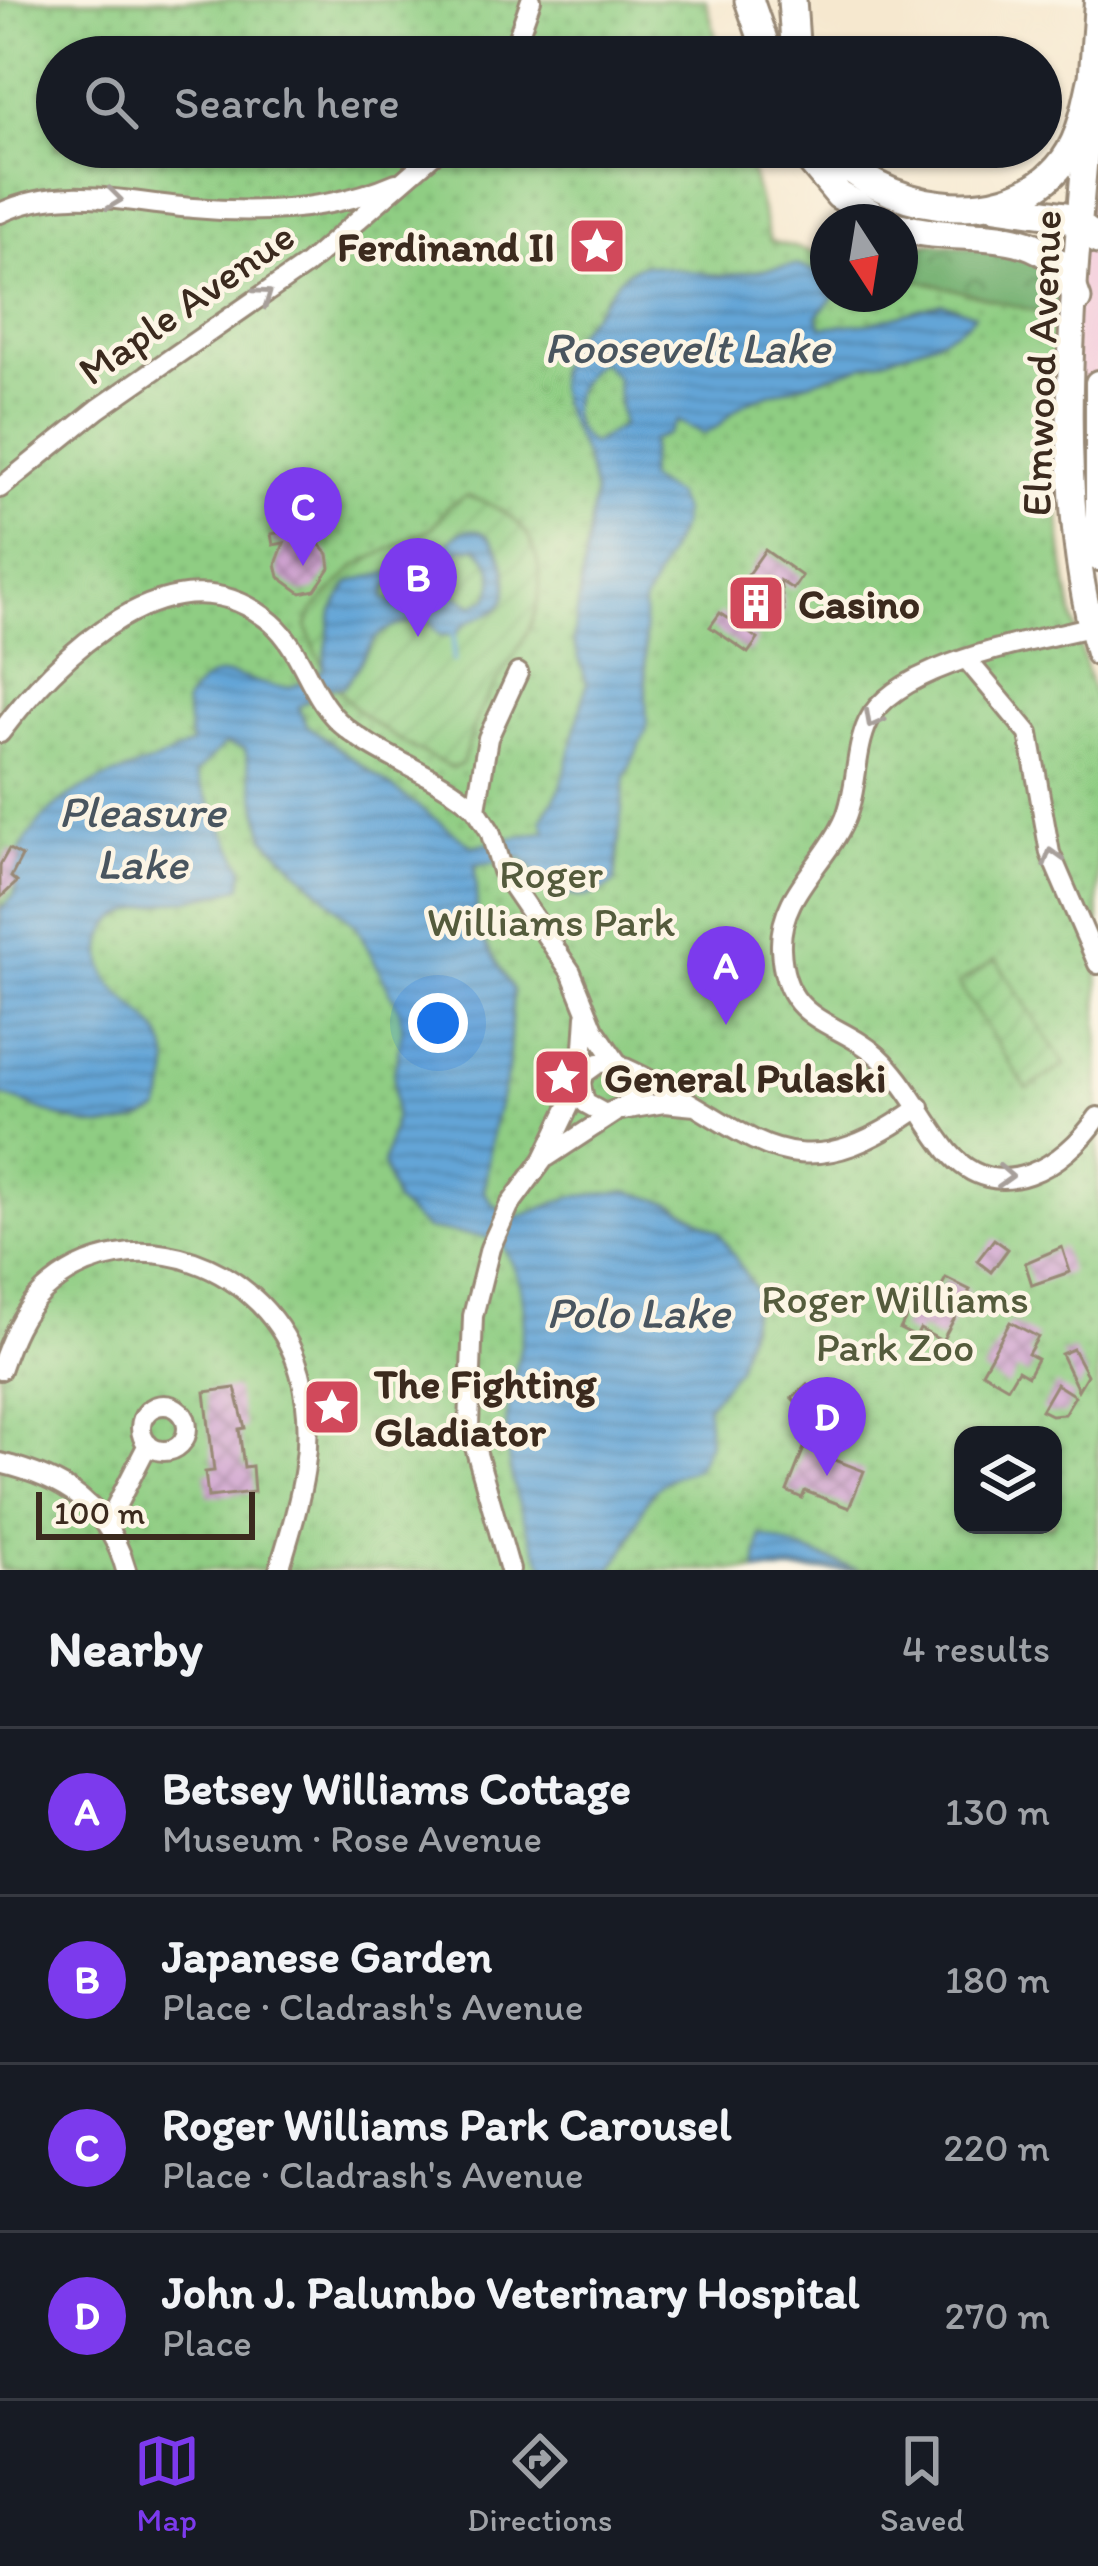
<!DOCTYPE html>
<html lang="en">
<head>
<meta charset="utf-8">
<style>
	:root { --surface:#171b24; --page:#242831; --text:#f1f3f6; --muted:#9ea1a6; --line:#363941; --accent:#7c3aed }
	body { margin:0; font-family:Itim,sans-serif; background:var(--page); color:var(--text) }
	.controls { position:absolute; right:36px; bottom:36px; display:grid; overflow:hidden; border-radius:24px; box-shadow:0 3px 9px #0004 }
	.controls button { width:108px; height:108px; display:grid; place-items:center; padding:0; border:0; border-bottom:3px solid var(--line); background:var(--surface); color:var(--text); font:60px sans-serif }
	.compass { position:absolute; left:810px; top:204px; width:108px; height:108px; border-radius:50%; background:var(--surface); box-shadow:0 3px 9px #0004; rotate:168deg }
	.scale { position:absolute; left:36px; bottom:30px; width:219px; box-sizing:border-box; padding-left:12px; border:6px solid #3b2a1e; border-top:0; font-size:33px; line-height:42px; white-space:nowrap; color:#3b2a1e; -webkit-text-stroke:9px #fcf5e5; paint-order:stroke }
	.you { position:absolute; left:438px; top:1023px; width:42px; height:42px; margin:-30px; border:9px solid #fff; border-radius:50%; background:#1a73e8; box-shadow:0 0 0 18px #1a73e833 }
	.badge { display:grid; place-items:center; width:78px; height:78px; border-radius:50%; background:var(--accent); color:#fff; font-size:39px; font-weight:700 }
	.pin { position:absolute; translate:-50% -99px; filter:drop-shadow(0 3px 6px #0008) }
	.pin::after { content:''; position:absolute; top:63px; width:42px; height:36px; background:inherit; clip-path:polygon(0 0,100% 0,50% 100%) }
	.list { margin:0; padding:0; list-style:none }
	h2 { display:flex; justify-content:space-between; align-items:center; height:156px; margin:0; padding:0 48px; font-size:51px }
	h2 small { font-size:39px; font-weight:400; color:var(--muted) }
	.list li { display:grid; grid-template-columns:78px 1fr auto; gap:36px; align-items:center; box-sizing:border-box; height:168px; padding:0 48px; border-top:3px solid var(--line) }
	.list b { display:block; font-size:45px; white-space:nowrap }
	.list p { margin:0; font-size:39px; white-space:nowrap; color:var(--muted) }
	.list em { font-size:39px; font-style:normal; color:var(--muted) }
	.icon { flex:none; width:66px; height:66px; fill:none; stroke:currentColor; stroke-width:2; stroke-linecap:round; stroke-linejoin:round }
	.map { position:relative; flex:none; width:1098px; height:1570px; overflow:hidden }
	.search { position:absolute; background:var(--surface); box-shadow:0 3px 9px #0004; left:36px; right:36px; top:36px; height:132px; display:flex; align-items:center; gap:30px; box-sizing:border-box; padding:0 42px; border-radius:66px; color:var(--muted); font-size:45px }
	.sheet { height:828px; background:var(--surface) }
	nav { display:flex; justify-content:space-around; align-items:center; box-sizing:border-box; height:168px; border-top:3px solid var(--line); background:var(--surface); font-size:33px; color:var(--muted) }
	nav a { display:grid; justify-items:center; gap:6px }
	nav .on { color:var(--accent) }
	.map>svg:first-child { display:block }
</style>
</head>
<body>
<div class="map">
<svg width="1098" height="1570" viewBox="0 0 1098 1570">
	<defs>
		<pattern id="forest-crowns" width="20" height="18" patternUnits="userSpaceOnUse" patternTransform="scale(3)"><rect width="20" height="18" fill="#73b071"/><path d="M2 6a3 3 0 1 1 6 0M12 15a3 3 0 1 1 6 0" fill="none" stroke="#608f5c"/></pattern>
		<pattern id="park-dots" width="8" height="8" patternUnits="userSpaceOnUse" patternTransform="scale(3)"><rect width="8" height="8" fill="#8fcd83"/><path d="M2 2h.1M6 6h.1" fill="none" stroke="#7cb071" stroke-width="1.8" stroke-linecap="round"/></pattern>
		<pattern id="garden-furrows" width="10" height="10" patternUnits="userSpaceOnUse" patternTransform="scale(3)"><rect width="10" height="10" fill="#8fcd83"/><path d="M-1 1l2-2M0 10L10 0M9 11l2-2" fill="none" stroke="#7cb071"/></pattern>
		<pattern id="water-rules" width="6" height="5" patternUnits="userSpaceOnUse" patternTransform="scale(3)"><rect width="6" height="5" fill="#63a5d7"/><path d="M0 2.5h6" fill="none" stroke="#5387ae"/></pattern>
		<pattern id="building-cross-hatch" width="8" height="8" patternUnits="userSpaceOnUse" patternTransform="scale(3)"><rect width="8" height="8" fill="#cfa3d0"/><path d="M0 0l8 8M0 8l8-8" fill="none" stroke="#a985a8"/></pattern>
	</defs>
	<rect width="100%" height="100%" fill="#fcf5e5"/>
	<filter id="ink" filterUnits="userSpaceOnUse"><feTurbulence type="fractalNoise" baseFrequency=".00833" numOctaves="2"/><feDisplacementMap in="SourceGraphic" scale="24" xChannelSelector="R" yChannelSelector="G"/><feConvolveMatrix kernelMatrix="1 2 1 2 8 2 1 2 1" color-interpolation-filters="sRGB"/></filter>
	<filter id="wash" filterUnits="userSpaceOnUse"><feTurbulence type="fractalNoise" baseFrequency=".004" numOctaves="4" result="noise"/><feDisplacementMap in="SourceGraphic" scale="48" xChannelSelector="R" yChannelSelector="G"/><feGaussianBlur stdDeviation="2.7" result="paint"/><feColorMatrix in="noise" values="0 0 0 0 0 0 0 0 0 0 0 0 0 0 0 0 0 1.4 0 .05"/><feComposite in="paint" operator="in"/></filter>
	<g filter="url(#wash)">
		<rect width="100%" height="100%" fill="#f6e8cf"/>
		<path fill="#f4cfdd" d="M1098 0V621L1090 623 1073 325Z"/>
		<path fill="url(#forest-crowns)" stroke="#576d48" stroke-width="3" d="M931 243 1037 256C1054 280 1064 295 1054 325L900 294V251Z"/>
		<path fill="url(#park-dots)" stroke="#657c50" stroke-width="3" fill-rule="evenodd" d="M0 0H706L721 57H57V147H745L770 241 828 256V294H900V275L1061 318C1054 458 1050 571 1098 706V1570H0ZM963 1435H1053V1525H963Z"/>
		<path fill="url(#garden-furrows)" stroke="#657c50" stroke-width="3" d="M467 496C497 505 526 521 535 552 554 614 513 652 484 703 474 722 469 744 462 764L452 768C381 732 331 707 307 627L312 611 356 566 432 528 449 505Z
			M996 959 1065 1065 1027 1089 958 984Z"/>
		<path fill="url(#water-rules)" stroke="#4f687a" stroke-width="3" fill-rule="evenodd" d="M644 264 721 276 796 265 828 275V294H836L817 316 822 327 870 323 942 303 975 314C957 347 791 384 749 401 730 409 724 427 704 434L677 421 668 434 652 440 647 479 675 495 682 511 681 526 644 603 647 729 625 777 615 882C578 915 546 887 522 857L475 866 478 930 513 990 508 1072 493 1127 484 1191 493 1204 517 1218 571 1197 627 1191 673 1204 719 1232 758 1294 737 1368 707 1407 709 1442 697 1468C628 1486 650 1525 610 1570H547C524 1532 502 1463 507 1418 516 1344 544 1311 499 1239L426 1229 395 1202 383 1164 395 1117 394 1072 403 1027 399 1009 357 927 265 838 245 749 225 744 195 774 243 867 242 886C203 903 153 897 117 919 109 924 105 933 103 942 94 998 151 1003 166 1048 173 1070 166 1090 159 1111 96 1146 60 1112 0 1095V909L14 896 17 882 11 877 22 857 18 854C61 772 127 781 191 744L185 703C219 648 247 690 289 687 298 686 314 675 323 670L332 611 349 583C374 572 405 574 429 561 444 552 453 529 473 530 498 531 513 578 505 598 496 620 469 612 456 635H440L427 620C363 628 379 642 344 687H331L298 707 307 725 472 846 546 831 542 819 561 787 587 683 573 640 594 494C583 416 518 390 591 315 611 294 614 273 644 264ZM600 361 616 377 622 426 592 444C558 420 572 384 600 361ZM476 547C492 561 499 578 488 599L472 605 451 592 444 574 461 549ZM422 581 429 584 432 596 410 612 384 598 387 586Z
			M760 1535 858 1570H756Z"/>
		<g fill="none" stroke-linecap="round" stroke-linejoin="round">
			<path stroke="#63a5d7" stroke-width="4.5" d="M453 661 454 635"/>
		</g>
		<g id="blocks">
			<path fill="url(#building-cross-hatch)" d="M305 528 328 554 330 568 315 590 301 593 279 577 276 564 284 543 273 545 271 534Z
				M765 550 802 576 793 589 780 581 784 611 778 621 745 630 758 639 748 653 710 627 720 613 734 622 730 587 746 577Z
				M9 849 22 856 11 877 17 882 0 898V865Z
				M994 1239 1008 1249 991 1272 977 1261Z
				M1062 1247 1070 1272 1032 1285 1025 1263Z
				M946 1278 970 1290 942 1341 920 1329 916 1337 900 1329 921 1290 935 1298Z
				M1010 1322 1038 1337 1028 1354 1037 1359 1028 1376 1018 1370 1008 1387 982 1372Z
				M1073 1349 1087 1375 1078 1390 1061 1354Z
				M807 1384 823 1402 808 1415 792 1398Z
				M1056 1384 1075 1396 1064 1414 1051 1415 1041 1410Z
				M235 1388 245 1428 239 1429 244 1467 252 1466 254 1492 208 1497 205 1472 214 1471 205 1392Z
				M804 1448 864 1471 849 1508 805 1491 802 1498 787 1491Z"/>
		</g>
	</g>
	<g filter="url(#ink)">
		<use href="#blocks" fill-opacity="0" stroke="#988976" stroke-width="3"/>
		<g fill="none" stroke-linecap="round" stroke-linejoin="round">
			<defs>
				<path id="minor" d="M511 57 531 0
					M0 213C63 183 127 203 193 208 260 214 334 210 396 183
					M0 488 98 409 306 265 442 147
					M1098 625C1039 640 895 663 868 722 854 752 858 788 845 819 826 864 779 894 781 948 784 1028 841 1018 884 1062 910 1089 925 1122 948 1151 997 1209 1065 1166 1098 1117
					M968 661 1029 734 1050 853 1098 964
					M0 733C55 659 174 539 272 623 302 649 309 693 338 721 378 758 436 772 476 809L490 831 502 871 571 972 594 1029 618 1064
					M476 809 488 738 518 673
					M625 1068C752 1125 783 1206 920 1107
					M582 1078 586 1016
					M621 1110 664 1103 695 1106
					M547 1157 614 1113
					M0 1370C10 1341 21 1312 44 1291 131 1211 270 1266 300 1373 319 1442 299 1504 279 1570
					M141 1428a23 23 0 1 1 46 0a23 23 0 1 1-46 0Z
					M0 1463C63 1478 108 1505 126 1570
					M107 1524 148 1444
					M510 1570 469 1426 473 1316 490 1248 509 1206 543 1160 585 1073 599 1063C626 1061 640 1082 626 1106L605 1114 585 1103 581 1085"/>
				<path id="major" d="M1097 0C1086 202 1041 459 1098 653
					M1098 383V558"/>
				<path id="highway" d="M749 0 769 57
					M792 0 796 57
					M799 147 839 195 886 222
					M829 147C878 210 1001 231 1058 168 1080 144 1085 112 1092 81
					M997 206 1066 216 1098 240
					M900 227C969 247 1050 214 1077 299"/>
			</defs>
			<use href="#minor" stroke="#988976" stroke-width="24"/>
			<use href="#major" stroke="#988976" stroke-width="30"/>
			<use href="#highway" stroke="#988976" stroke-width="33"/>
			<use href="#minor" stroke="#fff" stroke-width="18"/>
			<use href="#major" stroke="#fff" stroke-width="24"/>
			<use href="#highway" stroke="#fff" stroke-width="27"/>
		</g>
		<defs><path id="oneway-chevron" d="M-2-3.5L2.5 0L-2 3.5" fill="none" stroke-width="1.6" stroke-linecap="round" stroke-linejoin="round" transform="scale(3)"/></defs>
		<g stroke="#a79f9a">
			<use href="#oneway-chevron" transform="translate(114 199) rotate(7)"/>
			<use href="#oneway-chevron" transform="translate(264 296) rotate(-35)"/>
			<use href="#oneway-chevron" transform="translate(873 720) rotate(118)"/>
			<use href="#oneway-chevron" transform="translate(1052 857) rotate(-107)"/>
			<use href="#oneway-chevron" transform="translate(1005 1176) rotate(3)"/>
		</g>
	</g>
	<defs>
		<symbol id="sight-square" viewBox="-11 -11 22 22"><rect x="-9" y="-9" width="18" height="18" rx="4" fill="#d1495b" stroke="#fcf5e5"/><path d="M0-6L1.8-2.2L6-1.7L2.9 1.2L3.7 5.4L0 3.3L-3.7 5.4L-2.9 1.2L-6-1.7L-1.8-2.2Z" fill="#fff"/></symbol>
		<symbol id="building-square" viewBox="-11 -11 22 22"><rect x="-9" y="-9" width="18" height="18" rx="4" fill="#d1495b" stroke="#fcf5e5"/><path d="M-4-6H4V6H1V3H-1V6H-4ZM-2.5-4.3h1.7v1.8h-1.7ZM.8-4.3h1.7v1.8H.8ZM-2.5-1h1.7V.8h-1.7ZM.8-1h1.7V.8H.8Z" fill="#fff"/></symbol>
	</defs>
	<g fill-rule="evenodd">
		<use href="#sight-square" x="564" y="213" width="66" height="66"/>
		<use href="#building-square" x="723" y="570" width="66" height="66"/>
		<use href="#sight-square" x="529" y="1044" width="66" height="66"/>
		<use href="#sight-square" x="299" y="1374" width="66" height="66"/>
	</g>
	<g text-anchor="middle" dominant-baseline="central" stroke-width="9" stroke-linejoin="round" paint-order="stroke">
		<g font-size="42" font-weight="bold" fill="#3b2a1e" stroke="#fcf5e5" text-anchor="start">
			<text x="555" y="246" text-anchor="end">Ferdinand II</text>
			<text x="798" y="603">Casino</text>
			<text x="604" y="1077">General Pulaski</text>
			<text x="374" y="1383">The Fighting<tspan x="374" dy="48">Gladiator</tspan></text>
		</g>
		<g font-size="42" fill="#3b2a1e" stroke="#fcf5e5">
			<text transform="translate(186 303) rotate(-35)">Maple Avenue</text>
			<text transform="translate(1041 363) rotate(-88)">Elmwood Avenue</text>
		</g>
		<g font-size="42" fill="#545b3c" stroke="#fcf5e5">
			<text x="551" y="873">Roger<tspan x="551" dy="48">Williams Park</tspan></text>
			<text x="895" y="1298">Roger Williams<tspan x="895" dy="48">Park Zoo</tspan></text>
		</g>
		<g font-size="45" font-style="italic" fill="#49555f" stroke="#fcf5e5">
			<text x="687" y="347">Roosevelt Lake</text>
			<text x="142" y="811">Pleasure<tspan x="142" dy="52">Lake</tspan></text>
			<text x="638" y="1312">Polo Lake</text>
		</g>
	</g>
</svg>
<div class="controls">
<button><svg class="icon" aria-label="layers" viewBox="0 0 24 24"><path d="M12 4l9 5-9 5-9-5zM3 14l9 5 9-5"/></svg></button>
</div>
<svg class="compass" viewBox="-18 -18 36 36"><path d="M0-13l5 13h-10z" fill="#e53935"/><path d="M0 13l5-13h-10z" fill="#9ea1a6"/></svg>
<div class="scale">100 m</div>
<div class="you"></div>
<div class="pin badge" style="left:726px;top:1025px">A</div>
<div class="pin badge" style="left:418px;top:637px">B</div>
<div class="pin badge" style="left:303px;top:566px">C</div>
<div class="pin badge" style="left:827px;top:1476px">D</div>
<div class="search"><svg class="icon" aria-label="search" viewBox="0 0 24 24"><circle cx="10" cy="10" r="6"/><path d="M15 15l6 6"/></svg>Search here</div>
</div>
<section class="sheet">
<h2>Nearby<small>4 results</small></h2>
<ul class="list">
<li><span class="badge">A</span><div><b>Betsey Williams Cottage</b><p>Museum · Rose Avenue</p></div><em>130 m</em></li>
<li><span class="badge">B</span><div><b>Japanese Garden</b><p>Place · Cladrash's Avenue</p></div><em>180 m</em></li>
<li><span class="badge">C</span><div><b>Roger Williams Park Carousel</b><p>Place · Cladrash's Avenue</p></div><em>220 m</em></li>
<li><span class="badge">D</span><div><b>John J. Palumbo Veterinary Hospital</b><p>Place</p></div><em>270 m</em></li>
</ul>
</section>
<nav>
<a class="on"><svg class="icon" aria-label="map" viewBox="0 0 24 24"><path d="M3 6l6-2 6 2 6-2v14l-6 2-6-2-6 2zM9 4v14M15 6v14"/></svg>Map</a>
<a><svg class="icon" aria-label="directions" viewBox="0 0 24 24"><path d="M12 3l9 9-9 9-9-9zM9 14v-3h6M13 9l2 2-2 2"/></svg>Directions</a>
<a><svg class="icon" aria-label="saved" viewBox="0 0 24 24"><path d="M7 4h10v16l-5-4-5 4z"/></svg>Saved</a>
</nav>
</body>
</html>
